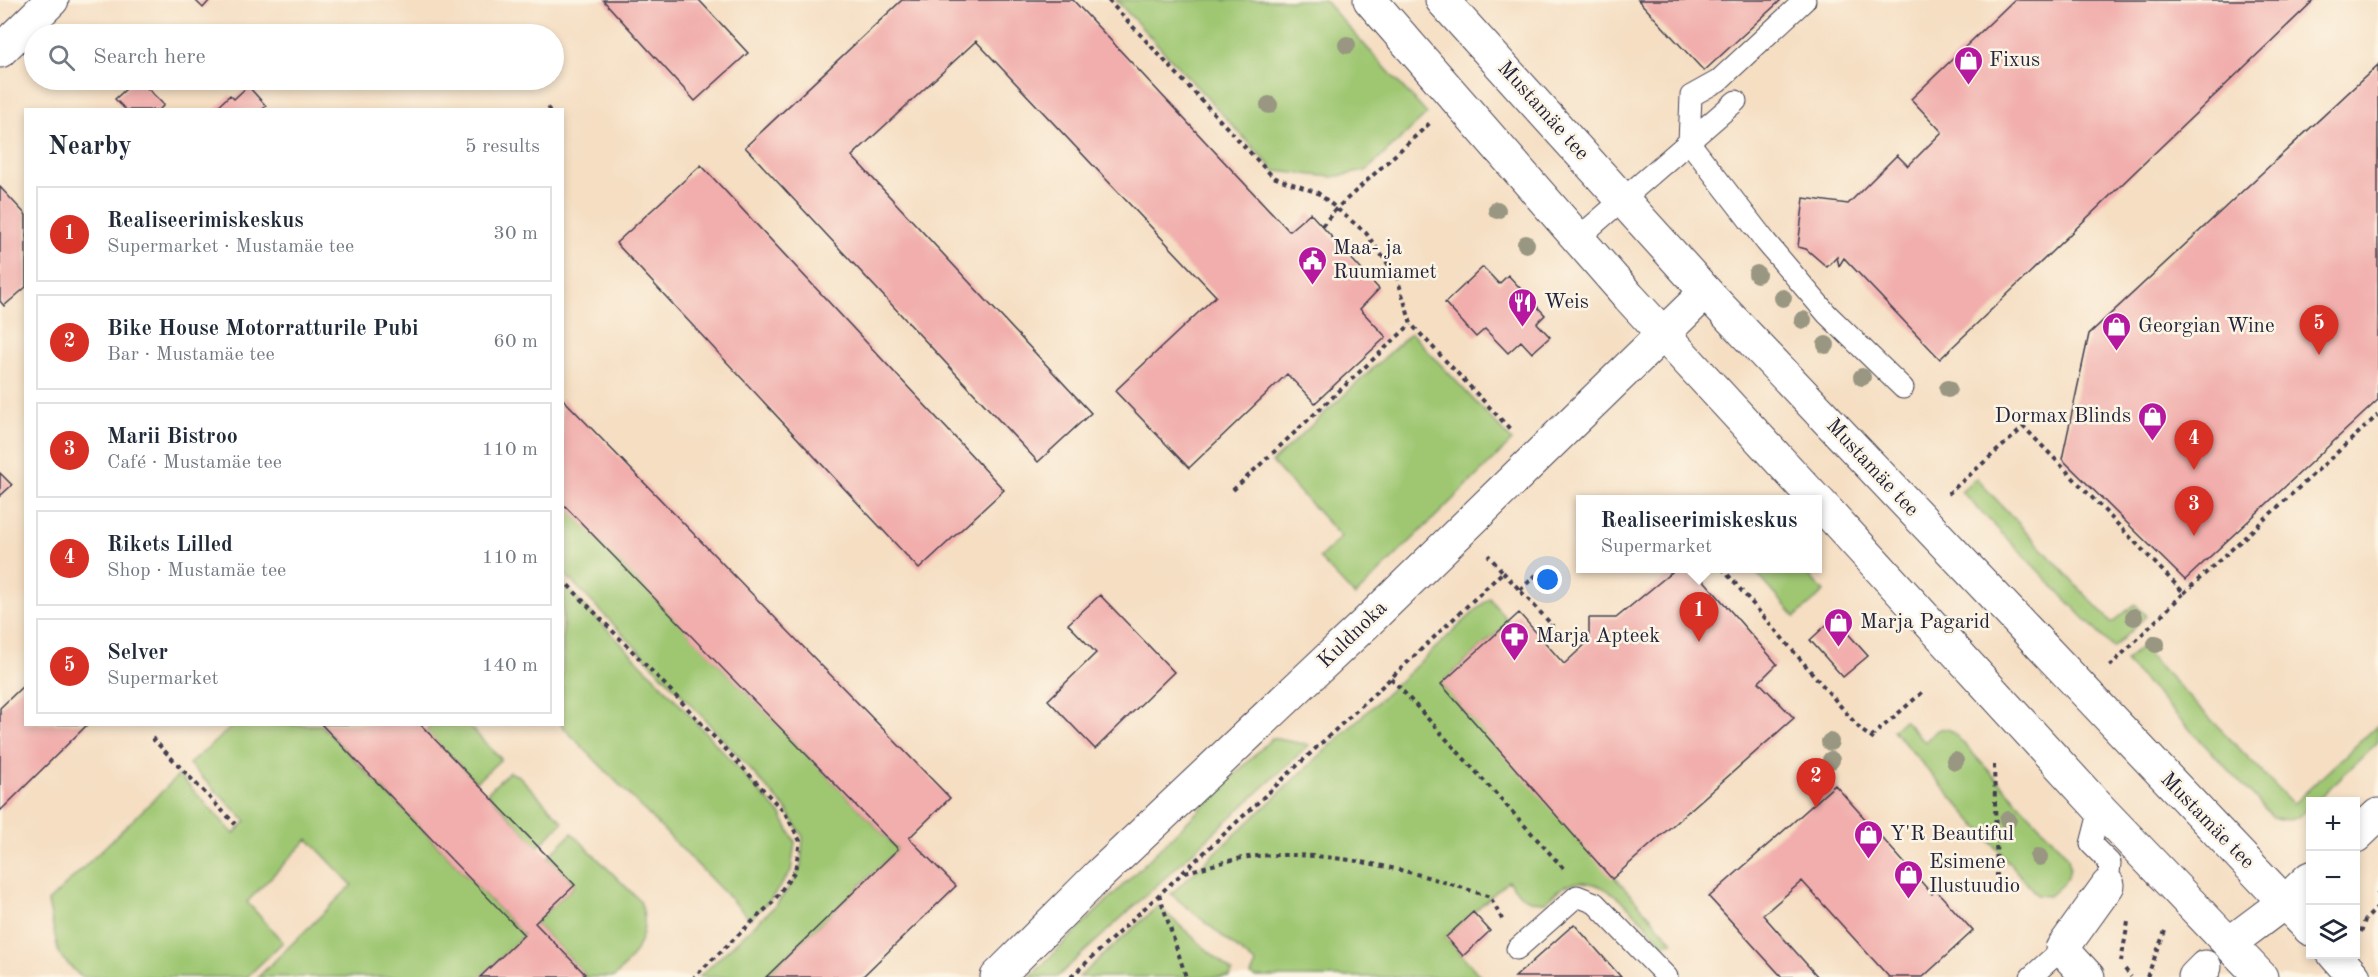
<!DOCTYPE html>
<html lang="en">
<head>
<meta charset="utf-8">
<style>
	:root { --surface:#fff; --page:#f2f2f3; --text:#1f2937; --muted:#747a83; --line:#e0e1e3; --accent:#d93025 }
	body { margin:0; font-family:"Old Standard TT",serif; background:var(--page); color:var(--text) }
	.controls { position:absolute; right:18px; bottom:18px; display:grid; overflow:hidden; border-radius:0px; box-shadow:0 3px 9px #0003 }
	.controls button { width:54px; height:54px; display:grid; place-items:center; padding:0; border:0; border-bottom:2px solid var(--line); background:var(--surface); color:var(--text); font:30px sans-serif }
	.you { position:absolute; left:1548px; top:580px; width:21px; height:21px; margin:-15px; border:4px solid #fff; border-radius:50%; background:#1a73e8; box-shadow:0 0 0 9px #1a73e833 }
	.badge { display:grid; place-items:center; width:39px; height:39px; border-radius:50%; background:var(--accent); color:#fff; font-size:20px; font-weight:700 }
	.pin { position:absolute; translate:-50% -50px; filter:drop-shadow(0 2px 3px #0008) }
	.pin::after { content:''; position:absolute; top:32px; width:21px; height:18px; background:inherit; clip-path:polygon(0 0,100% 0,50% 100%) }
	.popup { position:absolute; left:1576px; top:495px; width:246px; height:78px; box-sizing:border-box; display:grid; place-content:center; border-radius:0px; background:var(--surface); filter:drop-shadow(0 2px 4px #0005); font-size:20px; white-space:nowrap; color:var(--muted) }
	.popup b { font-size:22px; color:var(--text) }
	.popup::after { content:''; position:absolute; left:50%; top:100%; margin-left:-12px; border:12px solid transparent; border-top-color:var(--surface) }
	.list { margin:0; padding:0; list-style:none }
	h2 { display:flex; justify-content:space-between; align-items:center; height:78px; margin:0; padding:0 24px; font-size:26px }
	h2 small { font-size:20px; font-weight:400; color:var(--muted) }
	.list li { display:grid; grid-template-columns:39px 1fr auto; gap:18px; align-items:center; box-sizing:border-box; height:96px; margin:0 12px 12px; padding:0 12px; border:2px solid var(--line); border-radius:0px }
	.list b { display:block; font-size:22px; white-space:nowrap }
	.list p { margin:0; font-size:20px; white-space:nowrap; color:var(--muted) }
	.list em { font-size:20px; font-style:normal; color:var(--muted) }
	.icon { flex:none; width:33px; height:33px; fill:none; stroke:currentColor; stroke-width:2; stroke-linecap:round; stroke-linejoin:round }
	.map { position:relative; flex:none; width:2378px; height:977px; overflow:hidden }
	.search { position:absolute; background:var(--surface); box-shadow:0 3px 9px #0003; left:24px; top:24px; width:540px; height:66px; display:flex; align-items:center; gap:15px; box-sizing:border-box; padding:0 21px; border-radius:33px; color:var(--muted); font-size:22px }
	.panel { position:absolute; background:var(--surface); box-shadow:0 3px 9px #0003; left:24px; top:108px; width:540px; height:618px; border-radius:0px }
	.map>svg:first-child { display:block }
</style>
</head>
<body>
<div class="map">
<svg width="2378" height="977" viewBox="0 0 2378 977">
	<rect width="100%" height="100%" fill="#fcf5e5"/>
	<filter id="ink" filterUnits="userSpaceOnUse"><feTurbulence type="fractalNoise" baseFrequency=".0167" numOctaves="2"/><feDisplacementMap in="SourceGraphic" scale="12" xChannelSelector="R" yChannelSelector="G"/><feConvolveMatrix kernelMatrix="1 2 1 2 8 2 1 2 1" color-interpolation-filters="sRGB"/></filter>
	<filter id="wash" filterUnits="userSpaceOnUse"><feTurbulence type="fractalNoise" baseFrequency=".008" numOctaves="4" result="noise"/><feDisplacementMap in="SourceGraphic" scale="24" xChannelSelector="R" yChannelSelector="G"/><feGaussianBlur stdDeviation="1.35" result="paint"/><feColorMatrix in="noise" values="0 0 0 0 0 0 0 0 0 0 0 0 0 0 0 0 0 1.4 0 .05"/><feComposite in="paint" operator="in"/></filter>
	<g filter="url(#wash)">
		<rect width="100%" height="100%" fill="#f5dec2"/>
		<path fill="#9fc772" stroke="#607456" stroke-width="1.5" d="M1116 0H1324L1427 114 1366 171 1332 177 1275 171Z
			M1411 333 1512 441 1355 596 1319 558 1341 537 1272 462Z
			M1976 478 2112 623 2135 604 2146 616 2113 648 1961 491Z
			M563 503 898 849 766 977H699L776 905 791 885 801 866 803 837 787 810 699 713 563 572Z
			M1753 569H1803L1824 592 1795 617Z
			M563 584 660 683 781 815 795 842 791 871 771 899 750 919 561 725 562 724Z
			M1489 598 1509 622 1441 684 1673 942 1663 944C1641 920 1599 862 1560 889 1555 892 1550 898 1546 902 1527 903 1520 895 1508 881L1446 937 1481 977H1254L1251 975 1256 964 1171 894Z
			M2141 647 2293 804 2378 725V742L2316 801 2310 802V807C2298 819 2290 823 2273 817L2125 661Z
			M1904 720 1925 742C1934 733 1939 724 1952 731L2066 854C2076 874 2064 884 2049 896L2037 895 1893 730Z
			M234 725H321L524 935 480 977H258L352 885 308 839 247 902 283 942 247 977H81L59 955 48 902 179 775 234 834 246 821 189 764Z
			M432 725H468L501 759 476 782 426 731Z
			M1272 738 1309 745 1057 977H1030Z
			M509 772 519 776 563 822 538 847 487 793Z
			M572 833 640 901C652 930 636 957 614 977H582L585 974 535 923 575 885 548 857Z
			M1158 906 1232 972 1230 977H1079Z"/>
		<g id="blocks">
			<path fill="#f1aeac" d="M195 0H210L203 8Z
				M603 0H699L748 53 695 101Z
				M902 0H1073L1289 231 1310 213 1379 289 1360 309 1386 337 1315 403 1287 374 1189 468 1115 391 1216 296 976 41 852 156 1091 413 1038 462 745 147Z
				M1638 0H1781L1704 71Z
				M2014 0H2314L1940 359 1844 258 1839 266 1837 257 1827 267 1806 249 1798 247 1804 198 1848 204 1897 155 1908 166 1942 132 1911 99Z
				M2378 65V400L2185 580 2062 459 2089 334Z
				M136 80H139L164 105 159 110H126L115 99Z
				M248 86 266 106 262 110H214L230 95 234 99Z
				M701 165 1004 490 919 569 616 243Z
				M0 187 26 215V287L4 306 0 301Z
				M1483 267 1499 284 1508 275 1545 315 1537 323 1550 337 1532 353 1521 341 1508 353 1485 329 1476 337 1445 303Z
				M562 398 950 798 909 838 956 886 862 977H766L898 849 562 503Z
				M0 473 12 485 0 496Z
				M1677 568H1693L1777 664 1759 682 1794 718 1612 879 1441 684 1519 613 1564 664 1589 641V618H1616Z
				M1100 595 1174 672 1095 749 1048 700 1096 653 1068 624Z
				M1834 618 1868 656 1843 677 1810 640Z
				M26 683V724H88L0 811V708Z
				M321 724H420L575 885 535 923 585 974 582 977H480L524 935Z
				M1835 785 1932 894 1936 890 1973 931 1923 977H1889L1802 881 1763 915 1818 977H1782L1709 897Z
				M1473 912 1490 931 1463 956 1446 937Z
				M1574 924 1621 977H1515Z"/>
		</g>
	</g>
	<g filter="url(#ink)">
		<use href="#blocks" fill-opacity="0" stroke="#423e4f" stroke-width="1.5"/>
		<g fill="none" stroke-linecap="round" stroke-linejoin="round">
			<defs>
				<path id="lane" d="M1805 0 1718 81 1691 96 1689 142 1766 242 1827 314 1903 388
					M1577 239 1736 101
					M2100 809 2091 844 2110 863 2108 885
					M1517 949 1577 896 1595 903 1667 977
					M2031 977 2062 949"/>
				<path id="street" d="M0 51 52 0
					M2356 836 2378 815
					M2230 943 2286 901 2310 878
					M997 977 1099 875 1365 624 1706 292
					M2088 977 2062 949 2108 885
					M2195 977 2205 967"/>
				<path id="secondary" d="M1370 0 1629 297 1816 500
					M1442 0 1706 292 2310 929
					M1818 501 2100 809 2261 977
					M2334 954 2354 977"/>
			</defs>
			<use href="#lane" stroke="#423e4f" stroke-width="23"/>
			<use href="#street" stroke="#423e4f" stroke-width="35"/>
			<use href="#secondary" stroke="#423e4f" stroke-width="35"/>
			<path stroke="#423e4f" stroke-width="4" stroke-dasharray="4.5 4.5" stroke-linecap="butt" d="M1108 0 1273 177 1318 193 1366 233 1397 277 1411 324 1511 430
				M548 110 550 108
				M1322 226 1336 209 1431 122
				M1233 490 1411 324
				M1948 494 2024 427 2184 593 2110 666
				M1722 568 1861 730 1877 742
				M1503 572 1552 625 1540 636
				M562 579 675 695 785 813 800 841 795 871 773 902 694 977
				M1520 590 1536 575
				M2184 593 2378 415
				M1391 678 1564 869
				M1871 737 1925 690
				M152 738 235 824
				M1994 765 1997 876
				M1185 872C1208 867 1233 858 1257 856 1337 850 1415 871 1490 897L1503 921
				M2377 892 2378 893
				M1159 894 1186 977
				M2361 932 2365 920 2378 907
				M2121 962 2128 922
				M2125 969 2131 977
				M1071 977 1391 678 1503 572 1488 555
				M2147 977 2165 931"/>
			<use href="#lane" stroke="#fff" stroke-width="21"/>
			<use href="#street" stroke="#fff" stroke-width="33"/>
			<use href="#secondary" stroke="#fff" stroke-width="33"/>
		</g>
		<g fill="#999682">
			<circle cx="1347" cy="45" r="9"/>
			<circle cx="1269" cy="105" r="9"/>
			<circle cx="1497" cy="210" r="9"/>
			<circle cx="1526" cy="244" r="9"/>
			<circle cx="1757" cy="274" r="9"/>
			<circle cx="1783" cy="298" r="9"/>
			<circle cx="1803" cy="320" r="9"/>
			<circle cx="1826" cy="345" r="9"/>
			<circle cx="1862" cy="377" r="9"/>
			<circle cx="1948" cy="389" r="9"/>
			<circle cx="2134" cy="617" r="9"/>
			<circle cx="2156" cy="644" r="9"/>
			<circle cx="1830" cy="742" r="9"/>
			<circle cx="1831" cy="760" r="9"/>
			<circle cx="1955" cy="761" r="9"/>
			<circle cx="2008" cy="820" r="9"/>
			<circle cx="2039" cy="857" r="9"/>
		</g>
	</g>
	<defs>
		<symbol id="shop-pin" viewBox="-11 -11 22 30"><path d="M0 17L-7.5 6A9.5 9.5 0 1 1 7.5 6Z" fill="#b5179e" stroke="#fcf5e5"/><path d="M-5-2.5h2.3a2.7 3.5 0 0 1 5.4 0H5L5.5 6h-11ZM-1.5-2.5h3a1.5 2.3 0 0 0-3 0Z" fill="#fff"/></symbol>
		<symbol id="civic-pin" viewBox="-11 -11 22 30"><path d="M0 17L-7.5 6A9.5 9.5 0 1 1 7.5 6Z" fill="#b5179e" stroke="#fcf5e5"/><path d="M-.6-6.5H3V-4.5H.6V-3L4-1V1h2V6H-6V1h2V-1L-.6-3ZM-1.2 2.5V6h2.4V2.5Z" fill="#fff"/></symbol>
		<symbol id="restaurant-pin" viewBox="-11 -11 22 30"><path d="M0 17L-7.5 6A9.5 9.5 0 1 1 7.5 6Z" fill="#b5179e" stroke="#fcf5e5"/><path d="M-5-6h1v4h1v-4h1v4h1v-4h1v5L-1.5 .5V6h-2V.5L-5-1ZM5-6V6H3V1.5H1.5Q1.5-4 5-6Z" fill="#fff"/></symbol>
		<symbol id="pharmacy-pin" viewBox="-11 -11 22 30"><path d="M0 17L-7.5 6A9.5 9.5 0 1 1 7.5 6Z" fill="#b5179e" stroke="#fcf5e5"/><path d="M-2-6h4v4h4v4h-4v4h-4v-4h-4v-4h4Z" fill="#fff"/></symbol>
	</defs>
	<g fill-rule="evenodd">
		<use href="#shop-pin" x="1952" y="44" width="33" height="45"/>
		<use href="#civic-pin" x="1296" y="244" width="33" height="45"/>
		<use href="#restaurant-pin" x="1506" y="286" width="33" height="45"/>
		<use href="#shop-pin" x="2100" y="310" width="33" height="45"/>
		<use href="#shop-pin" x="2136" y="400" width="33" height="45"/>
		<use href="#shop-pin" x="1822" y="606" width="33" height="45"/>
		<use href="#pharmacy-pin" x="1498" y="620" width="33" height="45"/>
		<use href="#shop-pin" x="1852" y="818" width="33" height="45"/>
		<use href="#shop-pin" x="1892" y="858" width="33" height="45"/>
	</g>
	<g text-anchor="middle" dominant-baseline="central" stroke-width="5" stroke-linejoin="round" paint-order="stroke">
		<g font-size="21" fill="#22223b" stroke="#fcf5e5" text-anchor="start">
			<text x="1989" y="60">Fixus</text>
			<text x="1333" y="248">Maa- ja<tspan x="1333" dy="24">Ruumiamet</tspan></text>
			<text x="1544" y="302">Weis</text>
			<text x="2138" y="326">Georgian Wine</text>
			<text x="2131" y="416" text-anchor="end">Dormax Blinds</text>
			<text x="1860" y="622">Marja Pagarid</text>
			<text x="1536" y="636">Marja Apteek</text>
			<text x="1890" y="834">Y'R Beautiful</text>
			<text x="1929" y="862">Esimene<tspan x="1929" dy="24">Ilustuudio</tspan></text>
		</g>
		<g font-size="21" fill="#22223b" stroke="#fcf5e5">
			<text transform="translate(1543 111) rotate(48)">Mustamäe tee</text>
			<text transform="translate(1872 468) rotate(47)">Mustamäe tee</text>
			<text transform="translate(1353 635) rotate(-44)">Kuldnoka</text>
			<text transform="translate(2207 821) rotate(46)">Mustamäe tee</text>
		</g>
	</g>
</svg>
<div class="controls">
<button>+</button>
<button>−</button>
<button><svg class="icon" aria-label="layers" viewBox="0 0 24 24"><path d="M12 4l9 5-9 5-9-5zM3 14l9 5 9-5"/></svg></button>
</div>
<div class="you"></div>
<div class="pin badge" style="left:1699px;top:642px">1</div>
<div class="popup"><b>Realiseerimiskeskus</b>Supermarket</div>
<div class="pin badge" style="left:1816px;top:808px">2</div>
<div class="pin badge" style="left:2194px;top:536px">3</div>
<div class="pin badge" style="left:2194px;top:470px">4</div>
<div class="pin badge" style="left:2319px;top:355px">5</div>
<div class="search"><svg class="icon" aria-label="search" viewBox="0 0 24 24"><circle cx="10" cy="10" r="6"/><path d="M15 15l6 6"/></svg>Search here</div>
<section class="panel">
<h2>Nearby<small>5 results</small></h2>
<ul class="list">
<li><span class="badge">1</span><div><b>Realiseerimiskeskus</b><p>Supermarket · Mustamäe tee</p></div><em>30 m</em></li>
<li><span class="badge">2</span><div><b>Bike House Motorratturile Pubi</b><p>Bar · Mustamäe tee</p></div><em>60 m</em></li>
<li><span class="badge">3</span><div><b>Marii Bistroo</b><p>Café · Mustamäe tee</p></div><em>110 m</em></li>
<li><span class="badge">4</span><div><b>Rikets Lilled</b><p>Shop · Mustamäe tee</p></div><em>110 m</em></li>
<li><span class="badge">5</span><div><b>Selver</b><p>Supermarket</p></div><em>140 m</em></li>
</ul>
</section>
</div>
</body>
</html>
